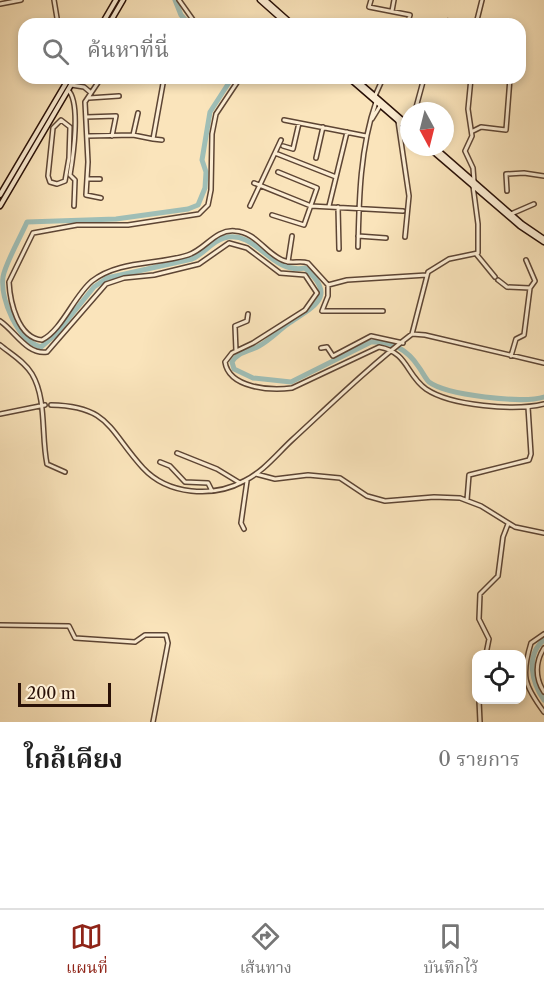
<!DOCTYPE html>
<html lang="th">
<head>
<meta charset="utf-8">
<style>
	:root { --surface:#fff; --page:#f6f6f6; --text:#222; --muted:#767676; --line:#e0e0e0; --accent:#8f2418 }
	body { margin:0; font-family:"Libre Caslon Text","Noto Serif Thai",serif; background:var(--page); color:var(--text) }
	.controls { position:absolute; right:18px; bottom:18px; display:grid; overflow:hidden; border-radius:12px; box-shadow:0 3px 9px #0003 }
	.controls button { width:54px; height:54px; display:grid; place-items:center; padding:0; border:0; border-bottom:2px solid var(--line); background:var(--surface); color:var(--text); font:30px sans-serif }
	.compass { position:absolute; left:400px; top:102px; width:54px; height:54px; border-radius:50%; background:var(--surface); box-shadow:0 3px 9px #0003; rotate:173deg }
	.scale { position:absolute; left:18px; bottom:15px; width:93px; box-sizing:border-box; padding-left:6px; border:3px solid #291007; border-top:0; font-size:16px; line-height:21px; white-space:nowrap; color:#291007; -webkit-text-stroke:4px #fcedd3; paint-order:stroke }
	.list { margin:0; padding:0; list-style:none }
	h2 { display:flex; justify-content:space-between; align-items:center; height:78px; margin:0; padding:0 24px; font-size:26px }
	h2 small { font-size:20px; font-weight:400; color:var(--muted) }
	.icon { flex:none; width:33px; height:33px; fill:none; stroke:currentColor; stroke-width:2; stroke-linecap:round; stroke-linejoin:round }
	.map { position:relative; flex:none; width:544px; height:722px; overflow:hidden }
	.search { position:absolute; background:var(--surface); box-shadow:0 3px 9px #0003; left:18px; right:18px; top:18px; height:66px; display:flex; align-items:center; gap:15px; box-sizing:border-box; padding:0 21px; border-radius:18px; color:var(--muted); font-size:22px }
	.sheet { height:186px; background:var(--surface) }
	nav { display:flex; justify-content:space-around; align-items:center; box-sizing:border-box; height:84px; border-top:2px solid var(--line); background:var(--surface); font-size:16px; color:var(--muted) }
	nav a { display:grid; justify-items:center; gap:3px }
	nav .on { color:var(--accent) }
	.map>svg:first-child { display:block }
</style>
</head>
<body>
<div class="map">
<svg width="544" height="722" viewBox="0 0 544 722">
	<rect width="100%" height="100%" fill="#fae4bb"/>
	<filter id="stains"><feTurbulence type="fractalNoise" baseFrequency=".00333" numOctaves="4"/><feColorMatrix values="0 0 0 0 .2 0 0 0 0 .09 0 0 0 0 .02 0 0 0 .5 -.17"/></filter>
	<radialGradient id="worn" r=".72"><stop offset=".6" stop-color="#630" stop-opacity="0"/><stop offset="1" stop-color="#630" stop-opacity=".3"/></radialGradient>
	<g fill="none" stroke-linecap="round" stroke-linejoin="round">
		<path stroke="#9fbeb6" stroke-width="5" d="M175 0 181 15 189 24
			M232 78 210 112 202 160 206 172 205 188 198 205 188 209 116 219 27 222C21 236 5 264 3 277 0 300 18 341 41 347L56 334 94 287 107 278 192 259C204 254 212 241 224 238 257 229 270 275 305 268 338 297 314 306 288 324 278 331 270 340 259 346 248 352 238 352 232 362L234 369 253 378 291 382 371 342C392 341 407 349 418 366 422 371 425 378 429 382 446 395 523 404 544 397
			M544 640C525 655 532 683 544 700"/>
		<defs>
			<path id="street" d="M54 0 58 24
				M179 0 196 24
				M371 0 369 7 410 15 407 24
				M0 4 21 0
				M392 11 394 0
				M446 24 448 21
				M476 24 482 0
				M101 78 85 102 88 162 86 195 101 198
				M240 78 216 114 212 134 211 190 208 205 199 214 128 225H77L33 233 9 282C10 302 18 338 42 340 62 330 74 296 92 281 119 260 157 265 188 255 206 249 215 229 235 231 257 232 267 256 285 261 293 264 300 260 308 263L328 285 347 280 427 275
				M471 78 468 109 472 136 465 151 473 168 474 181
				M71 85 84 87 90 92
				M68 90C81 102 73 157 70 175L75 180 74 206
				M375 96 383 78
				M89 98 119 96
				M415 111 424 78
				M86 117 116 116 112 136
				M372 119 380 106
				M61 120 70 127 69 158 65 181 57 184 50 182 48 176 53 128Z
				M284 120 366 136
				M398 121 409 196 405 237
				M473 131 481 127 506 130 510 78
				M133 135 138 113
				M88 136 133 135 153 139 164 78
				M153 139 162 140
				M283 146 293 149 299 123
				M275 153 336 177
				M316 158 323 127
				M87 179H100
				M254 183 311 206 403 211
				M507 191 506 174 524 173 544 176
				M250 206 281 140
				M329 206 347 132
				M338 207 339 249
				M511 214 534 204
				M272 215 304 225 317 188 278 172
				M358 236 386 238
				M358 247C359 199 360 148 376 102
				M477 255 495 277
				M288 262 292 236
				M498 280 507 287 530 288
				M328 285V296L322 311H383
				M0 321C15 331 27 355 47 352L106 284 124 278 154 275 199 264 229 243 247 248 280 273 305 275 317 293 305 310 253 343 232 353 225 362C229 388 270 391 292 388L379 347C408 352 406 375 426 389 451 406 515 411 544 404
				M412 334 428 272 449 259 478 253V224L473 186
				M0 345C11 354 24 361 32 374 47 399 41 436 47 464L65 472
				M321 348 327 347 333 356 371 336 403 343
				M236 351 235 326 247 321 248 314
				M511 356 516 339 524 335 530 288 535 281 526 260
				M51 405C110 406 109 431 143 468 168 495 213 498 244 481 263 472 277 454 292 440 331 404 370 366 412 334L425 335 544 363
				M0 414 45 405
				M177 453 217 469 240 483
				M160 462 170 466 185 482 208 483 212 491
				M256 474 275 479 308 475 340 478 367 496 385 501 434 497 460 498 481 506 515 527 544 533
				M467 500 469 475 529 460 531 454 528 407
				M244 529 241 523 247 481
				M0 625 69 626 75 638 135 642 145 635H166L168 643 153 722
				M544 634 531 643C521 676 524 685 544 712
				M544 648C535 662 535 678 544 692
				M486 654 489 639 479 619 480 594 498 576 503 537 508 524
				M479 700 480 722"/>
			<path id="secondary" d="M260 0 287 24
				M265 0 292 24
				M102 24 116 0
				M109 24 123 0
				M349 78 409 130
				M354 78 409 126
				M428 147 520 226 544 242
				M434 147 522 224 544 239
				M0 195 69 78
				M0 206 75 78"/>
		</defs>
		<use href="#street" stroke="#5d4534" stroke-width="6"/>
		<use href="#secondary" stroke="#291007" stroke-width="7"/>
		<use href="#street" stroke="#fcedd3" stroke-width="3"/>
		<use href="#secondary" stroke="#fcedd3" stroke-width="4"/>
	</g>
	<rect width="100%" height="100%" filter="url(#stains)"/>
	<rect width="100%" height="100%" fill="url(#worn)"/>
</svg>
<div class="controls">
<button><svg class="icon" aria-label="locate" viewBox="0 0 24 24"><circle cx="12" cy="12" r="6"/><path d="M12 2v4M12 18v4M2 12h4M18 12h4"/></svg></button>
</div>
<svg class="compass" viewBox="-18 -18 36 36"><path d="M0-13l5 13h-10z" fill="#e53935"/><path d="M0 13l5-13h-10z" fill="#767676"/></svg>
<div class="scale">200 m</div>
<div class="search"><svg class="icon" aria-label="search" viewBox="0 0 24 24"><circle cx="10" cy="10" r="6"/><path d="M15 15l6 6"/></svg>ค้นหาที่นี่</div>
</div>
<section class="sheet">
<h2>ใกล้เคียง<small>0 รายการ</small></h2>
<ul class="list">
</ul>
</section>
<nav>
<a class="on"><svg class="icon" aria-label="map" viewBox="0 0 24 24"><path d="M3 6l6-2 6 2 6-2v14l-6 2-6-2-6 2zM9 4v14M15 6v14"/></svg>แผนที่</a>
<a><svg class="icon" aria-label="directions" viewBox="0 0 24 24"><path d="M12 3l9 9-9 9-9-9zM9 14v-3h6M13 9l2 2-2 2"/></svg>เส้นทาง</a>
<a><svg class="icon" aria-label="saved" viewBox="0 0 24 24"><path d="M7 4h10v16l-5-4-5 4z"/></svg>บันทึกไว้</a>
</nav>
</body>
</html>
